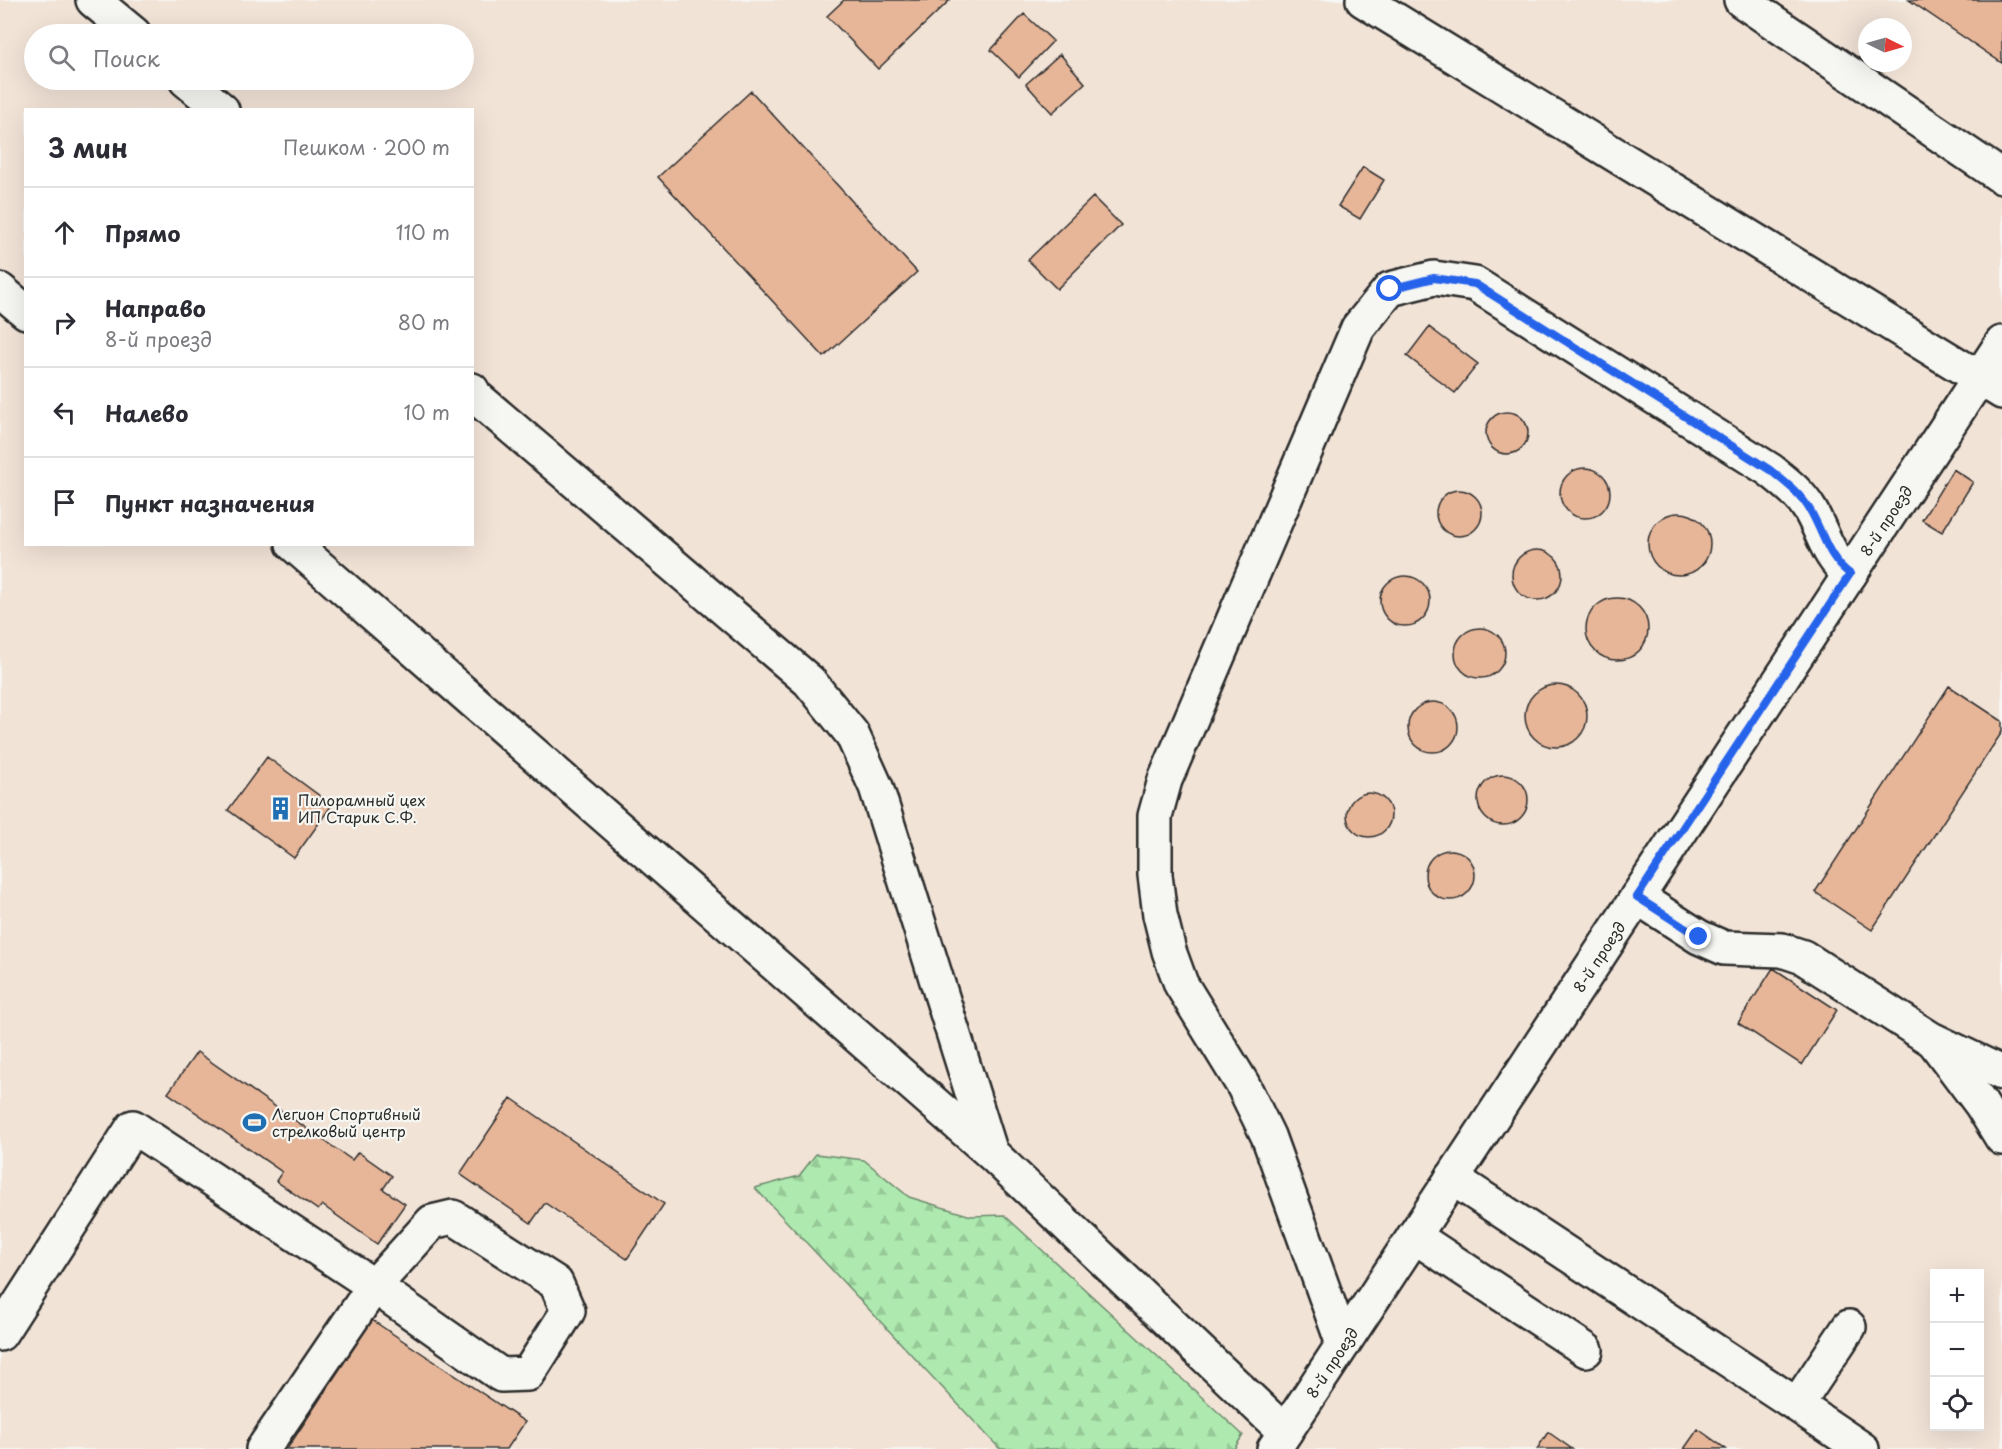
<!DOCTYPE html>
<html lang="ru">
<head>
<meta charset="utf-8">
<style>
	:root { --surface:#fff; --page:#f7f7f7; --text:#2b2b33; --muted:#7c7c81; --line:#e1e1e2 }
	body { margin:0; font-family:"Playpen Sans",sans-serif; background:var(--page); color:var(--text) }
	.controls { position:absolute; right:18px; bottom:18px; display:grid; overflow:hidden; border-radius:0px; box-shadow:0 6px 24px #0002 }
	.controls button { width:54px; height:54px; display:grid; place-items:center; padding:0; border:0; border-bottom:2px solid var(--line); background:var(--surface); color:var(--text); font:30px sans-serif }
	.compass { position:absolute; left:1858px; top:18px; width:54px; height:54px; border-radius:50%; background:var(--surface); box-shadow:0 6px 24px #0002; rotate:95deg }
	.stop { position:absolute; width:18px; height:18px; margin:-14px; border:4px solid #2563eb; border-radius:50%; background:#fff }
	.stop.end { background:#2563eb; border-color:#fff; box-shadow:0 2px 6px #0008 }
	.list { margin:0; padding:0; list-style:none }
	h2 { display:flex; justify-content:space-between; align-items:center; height:78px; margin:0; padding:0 24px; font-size:26px }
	h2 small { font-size:20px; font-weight:400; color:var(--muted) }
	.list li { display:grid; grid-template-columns:39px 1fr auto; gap:18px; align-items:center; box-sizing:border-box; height:90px; padding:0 24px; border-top:2px solid var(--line) }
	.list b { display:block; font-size:22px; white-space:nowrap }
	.list p { margin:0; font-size:20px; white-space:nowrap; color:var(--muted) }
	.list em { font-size:20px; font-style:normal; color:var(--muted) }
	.icon { flex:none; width:33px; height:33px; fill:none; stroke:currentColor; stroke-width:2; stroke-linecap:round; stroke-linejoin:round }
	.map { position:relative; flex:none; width:2002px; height:1449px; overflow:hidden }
	.search { position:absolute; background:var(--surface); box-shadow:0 6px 24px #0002; left:24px; top:24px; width:450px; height:66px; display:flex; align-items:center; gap:15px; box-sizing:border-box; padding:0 21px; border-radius:33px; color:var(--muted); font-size:22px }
	.panel { position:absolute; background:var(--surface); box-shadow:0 6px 24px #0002; left:24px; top:108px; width:450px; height:438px; border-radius:0px }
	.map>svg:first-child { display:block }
</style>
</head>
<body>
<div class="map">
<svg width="2002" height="1449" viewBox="0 0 2002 1449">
	<defs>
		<pattern id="forest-firs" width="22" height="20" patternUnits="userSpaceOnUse" patternTransform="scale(1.5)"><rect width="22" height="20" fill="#aeeaaf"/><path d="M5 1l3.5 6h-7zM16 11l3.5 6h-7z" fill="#96c997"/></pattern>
	</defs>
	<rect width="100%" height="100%" fill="#f6f6f2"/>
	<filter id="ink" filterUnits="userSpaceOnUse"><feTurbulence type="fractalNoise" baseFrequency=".0167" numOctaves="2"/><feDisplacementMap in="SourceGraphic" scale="12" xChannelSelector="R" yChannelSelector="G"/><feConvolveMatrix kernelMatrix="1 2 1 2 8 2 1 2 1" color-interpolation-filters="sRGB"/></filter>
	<g filter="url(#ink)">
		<path fill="#f2e3d7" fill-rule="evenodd" d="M0 0H2002V326L1259 1449H0ZM1867 27H1903V63H1867ZM34 34H464V80H34ZM26 110H472V544H26Z
			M2002 359V1449H1287ZM1934 1274H1980V1426H1934Z"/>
		<path fill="url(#forest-firs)" stroke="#6c8a6d" stroke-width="1.5" d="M816 1154 864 1160 909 1197 971 1216 1004 1215 1243 1435 1234 1449H1000L755 1188 799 1176Z"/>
		<path fill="#e7b699" stroke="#2b2b2b" stroke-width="1.5" d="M844 0H950L878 69 827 16Z
			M1909 0H2002V63Z
			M1024 14 1053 41 1019 77 991 50Z
			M1060 54 1085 83 1052 113 1026 84Z
			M751 91 917 272 824 357 658 177Z
			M1363 167 1384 180 1360 219 1338 206Z
			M1093 197 1121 225 1057 289 1028 260Z
			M1429 327 1478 364 1455 393 1407 356Z
			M1486 433a21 21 0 1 1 42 0a21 21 0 1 1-42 0Z
			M1560 493a25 25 0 1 1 50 0a25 25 0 1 1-50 0Z
			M1953 469 1973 482 1942 532 1922 520Z
			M1436 513a23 23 0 1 1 46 0a23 23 0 1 1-46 0Z
			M1648 544a31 31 0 1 1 62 0a31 31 0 1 1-62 0Z
			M1512 575a25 25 0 1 1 50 0a25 25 0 1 1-50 0Z
			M1380 601a25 25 0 1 1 50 0a25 25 0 1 1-50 0Z
			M1586 629a31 31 0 1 1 62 0a31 31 0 1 1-62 0Z
			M1455 653a25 25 0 1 1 50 0a25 25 0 1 1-50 0Z
			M1525 716a31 31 0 1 1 62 0a31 31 0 1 1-62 0Z
			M1949 686 2002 721V732L1872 930 1815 892Z
			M1408 727a25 25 0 1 1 50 0a25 25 0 1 1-50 0Z
			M267 757 332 805 294 858 228 810Z
			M1478 800a25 25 0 1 1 50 0a25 25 0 1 1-50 0Z
			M1347 815a22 22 0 1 1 44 0a22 22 0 1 1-44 0Z
			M1425 875a25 25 0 1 1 50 0a25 25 0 1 1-50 0Z
			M1773 968 1837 1010 1802 1065 1738 1023Z
			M197 1052 352 1160 358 1152 392 1176 383 1189 405 1204 377 1244 322 1205 318 1210 276 1181 282 1172 168 1093Z
			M511 1098 664 1204 627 1259 545 1203 531 1223 460 1174Z
			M372 1320 525 1422 507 1449H287Z
			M1698 1429 1726 1449H1684Z
			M1548 1432 1572 1449H1537Z"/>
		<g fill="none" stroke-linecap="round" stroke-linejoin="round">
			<defs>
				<g id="minor">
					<path d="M93 0 134 34"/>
					<path d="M1363 0 2002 392"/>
					<path d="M1741 0 2002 177"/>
					<path d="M186 80 222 110"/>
					<path d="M0 290 26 312"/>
					<path d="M472 390 475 396 809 681 852 734 876 787 991 1153"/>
					<path d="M293 544 991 1153 1285 1432"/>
					<path d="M1637 897 1699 937 1724 948 1782 950 1803 957 1931 1039 2002 1073"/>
					<path d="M1936 1044 1981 1104 2002 1138"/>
					<path d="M1452 1178 1797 1405 1849 1327"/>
					<path d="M1414 1236 1586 1350"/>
					<path d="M0 1334 133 1127 374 1286 501 1375 528 1374 568 1311 556 1283 453 1217 432 1222 374 1286 263 1449"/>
					<path d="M1343 1344 1268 1136 1243 1085 1181 984 1169 951 1160 915 1155 875V816L1165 780 1358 328 1390 289 1434 278 1475 284 1770 470C1785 482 1800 493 1810 510 1824 534 1827 557 1850 574"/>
					<path d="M1797 1405 1862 1449"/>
					<path id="s1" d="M1274 1449 2002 343"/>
				</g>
			</defs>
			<use href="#minor" stroke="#2b2b2b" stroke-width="38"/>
			<use href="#minor" stroke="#f6f6f2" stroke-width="33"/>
		</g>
	</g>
	<g fill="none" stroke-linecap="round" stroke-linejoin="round" filter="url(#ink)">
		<path stroke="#2563eb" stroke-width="8" d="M1390 289 1434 278 1475 284 1770 470C1785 482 1800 493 1810 510 1824 534 1827 557 1850 574L1637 897 1699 937"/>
	</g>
	<defs>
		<symbol id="building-bare" viewBox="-9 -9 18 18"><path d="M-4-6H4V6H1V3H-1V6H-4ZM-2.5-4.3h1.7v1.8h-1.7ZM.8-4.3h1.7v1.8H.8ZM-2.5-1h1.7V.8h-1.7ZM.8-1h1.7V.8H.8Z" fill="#1f6fb2" stroke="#f6f6f2" stroke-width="2.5" paint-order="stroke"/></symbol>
		<symbol id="stadium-bare" viewBox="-9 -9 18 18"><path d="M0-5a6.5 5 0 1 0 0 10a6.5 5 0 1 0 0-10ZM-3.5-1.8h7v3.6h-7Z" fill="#1f6fb2" stroke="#f6f6f2" stroke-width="2.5" paint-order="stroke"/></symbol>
	</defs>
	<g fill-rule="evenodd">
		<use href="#building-bare" x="264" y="792" width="33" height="33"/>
		<use href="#stadium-bare" x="238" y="1106" width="33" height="33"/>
	</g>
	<g text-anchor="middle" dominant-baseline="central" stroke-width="4.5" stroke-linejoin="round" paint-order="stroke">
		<g font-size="15" fill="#2b2b2b" stroke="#f6f6f2">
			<text stroke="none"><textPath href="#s1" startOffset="1112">8-й проезд</textPath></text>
			<text stroke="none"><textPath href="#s1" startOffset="590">8-й проезд</textPath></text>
			<text stroke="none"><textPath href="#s1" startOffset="104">8-й проезд</textPath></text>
		</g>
		<g font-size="15" fill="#2b2b2b" stroke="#f6f6f2" text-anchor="start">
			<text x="298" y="799">Пилорамный цех<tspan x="298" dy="17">ИП Старик С.Ф.</tspan></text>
			<text x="272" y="1113">Легион Спортивный<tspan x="272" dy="17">стрелковый центр</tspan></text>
		</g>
	</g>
</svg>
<div class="controls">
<button>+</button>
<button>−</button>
<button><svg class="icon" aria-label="locate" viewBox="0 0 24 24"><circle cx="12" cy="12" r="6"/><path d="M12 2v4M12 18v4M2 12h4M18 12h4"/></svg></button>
</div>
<svg class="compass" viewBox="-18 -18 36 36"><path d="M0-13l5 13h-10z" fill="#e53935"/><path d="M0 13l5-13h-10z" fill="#7c7c81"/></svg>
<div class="stop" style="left:1390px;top:289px"></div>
<div class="stop end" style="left:1699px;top:937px"></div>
<div class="search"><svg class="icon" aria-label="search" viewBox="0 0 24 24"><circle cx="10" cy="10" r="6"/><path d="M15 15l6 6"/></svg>Поиск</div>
<section class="panel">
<h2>3 мин<small>Пешком · 200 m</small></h2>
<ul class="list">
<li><svg class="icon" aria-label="ahead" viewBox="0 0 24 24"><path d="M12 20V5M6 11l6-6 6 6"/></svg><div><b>Прямо</b></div><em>110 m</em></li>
<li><svg class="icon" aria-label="right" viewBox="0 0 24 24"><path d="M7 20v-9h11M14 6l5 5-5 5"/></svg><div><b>Направо</b><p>8-й проезд</p></div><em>80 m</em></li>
<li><svg class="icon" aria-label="left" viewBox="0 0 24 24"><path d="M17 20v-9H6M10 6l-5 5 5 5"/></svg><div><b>Налево</b></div><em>10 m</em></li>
<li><svg class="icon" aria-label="arrive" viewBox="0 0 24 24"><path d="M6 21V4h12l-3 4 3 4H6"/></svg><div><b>Пункт назначения</b></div></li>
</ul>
</section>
</div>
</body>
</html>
